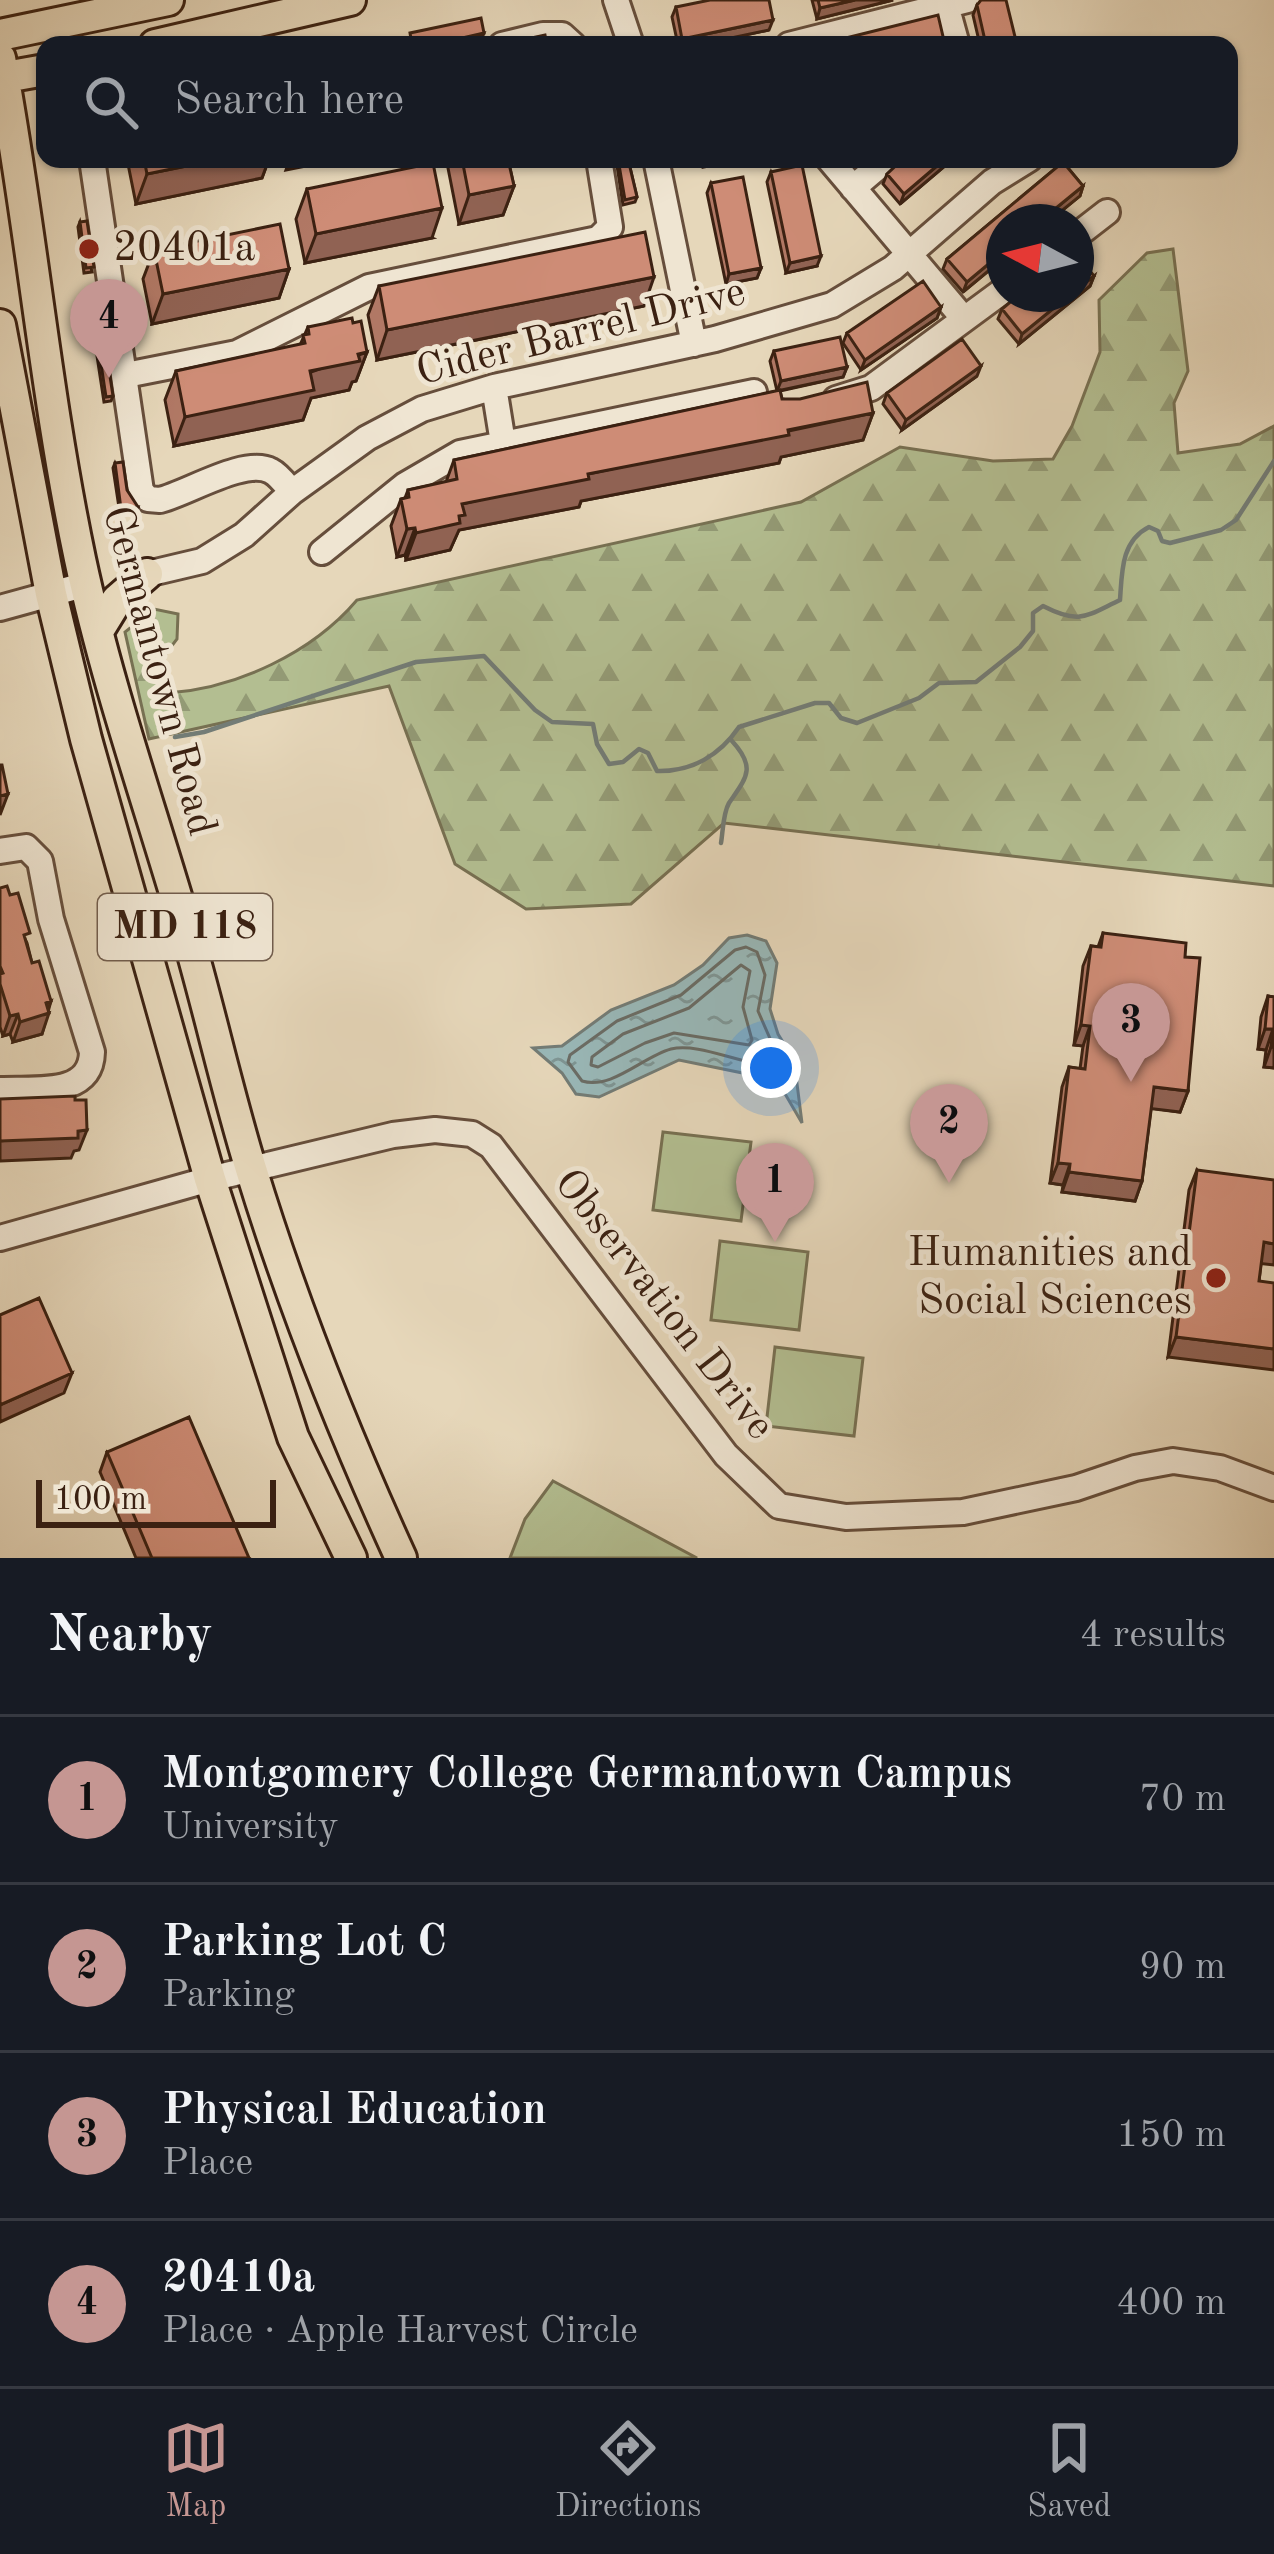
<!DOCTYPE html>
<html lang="en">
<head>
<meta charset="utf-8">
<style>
	:root { --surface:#171b24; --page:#20242c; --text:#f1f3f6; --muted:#9ea1a6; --line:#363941; --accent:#c59692 }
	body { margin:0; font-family:"Old Standard TT",serif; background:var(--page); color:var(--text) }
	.compass { position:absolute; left:986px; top:204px; width:108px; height:108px; border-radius:50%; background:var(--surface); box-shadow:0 3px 9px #0004; rotate:277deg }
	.scale { position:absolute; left:36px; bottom:30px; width:240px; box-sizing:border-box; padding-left:12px; border:6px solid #3b2112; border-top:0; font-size:33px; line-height:42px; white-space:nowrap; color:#3b2112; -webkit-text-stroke:9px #efe5d2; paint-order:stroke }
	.you { position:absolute; left:771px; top:1068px; width:42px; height:42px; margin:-30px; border:9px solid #fff; border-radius:50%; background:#1a73e8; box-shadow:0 0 0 18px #1a73e833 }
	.badge { display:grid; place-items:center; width:78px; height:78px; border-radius:50%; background:var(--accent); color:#111; font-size:39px; font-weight:700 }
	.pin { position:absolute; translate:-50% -99px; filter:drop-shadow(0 3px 6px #0008) }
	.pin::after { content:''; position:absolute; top:63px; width:42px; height:36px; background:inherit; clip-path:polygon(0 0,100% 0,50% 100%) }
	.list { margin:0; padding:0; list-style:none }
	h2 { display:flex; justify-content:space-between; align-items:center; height:156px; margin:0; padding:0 48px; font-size:51px }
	h2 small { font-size:39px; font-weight:400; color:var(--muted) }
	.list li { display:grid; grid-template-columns:78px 1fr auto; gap:36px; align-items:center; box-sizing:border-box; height:168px; padding:0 48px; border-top:3px solid var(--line) }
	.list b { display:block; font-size:45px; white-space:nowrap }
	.list p { margin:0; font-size:39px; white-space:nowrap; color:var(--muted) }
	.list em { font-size:39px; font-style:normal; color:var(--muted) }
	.icon { flex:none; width:66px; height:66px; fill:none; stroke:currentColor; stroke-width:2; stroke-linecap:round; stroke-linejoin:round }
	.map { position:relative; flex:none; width:1274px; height:1558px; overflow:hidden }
	.search { position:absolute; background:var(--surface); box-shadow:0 3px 9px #0004; left:36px; right:36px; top:36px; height:132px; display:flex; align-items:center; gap:30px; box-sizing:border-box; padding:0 42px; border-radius:24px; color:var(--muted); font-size:45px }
	.sheet { height:828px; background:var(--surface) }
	nav { display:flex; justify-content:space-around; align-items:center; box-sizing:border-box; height:168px; border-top:3px solid var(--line); background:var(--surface); font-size:33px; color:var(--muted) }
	nav a { display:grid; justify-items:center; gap:6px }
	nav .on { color:var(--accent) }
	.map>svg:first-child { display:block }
</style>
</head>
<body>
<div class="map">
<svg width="1274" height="1558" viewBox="0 0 1274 1558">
	<defs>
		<pattern id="forest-firs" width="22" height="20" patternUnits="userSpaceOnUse" patternTransform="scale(3)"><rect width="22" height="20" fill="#b3be91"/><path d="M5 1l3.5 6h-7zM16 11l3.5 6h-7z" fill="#939a75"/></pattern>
		<pattern id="water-ripples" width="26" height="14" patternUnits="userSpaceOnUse" patternTransform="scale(3)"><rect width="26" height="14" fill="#99b8b8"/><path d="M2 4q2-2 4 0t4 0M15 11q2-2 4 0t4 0" fill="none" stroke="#7e9594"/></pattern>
	</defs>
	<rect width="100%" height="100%" fill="#e6d7ba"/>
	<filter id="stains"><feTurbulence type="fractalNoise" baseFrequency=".00167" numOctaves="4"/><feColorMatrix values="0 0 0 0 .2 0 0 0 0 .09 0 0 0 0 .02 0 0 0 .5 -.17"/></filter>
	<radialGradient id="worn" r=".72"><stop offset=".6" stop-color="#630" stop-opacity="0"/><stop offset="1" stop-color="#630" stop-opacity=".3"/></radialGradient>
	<path fill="url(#forest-firs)" stroke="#777052" stroke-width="3" d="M1173 249 1188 371 1174 403 1178 453 1240 444 1274 426V886L724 823 631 904 526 909 455 864 389 686 149 739 125 632 154 609 178 614 177 639 158 664 168 693C237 688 312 653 357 600L801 502 900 447 993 461 1053 459 1072 426 1100 352 1099 300 1147 253Z"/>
	<path fill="#b3be91" stroke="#777052" stroke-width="3" d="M663 1132 751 1142 741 1221 653 1210Z
		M720 1241 808 1252 799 1330 711 1320Z
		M775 1347 863 1358 854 1436 766 1426Z
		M553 1481 697 1558H510L525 1519Z"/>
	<path fill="url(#water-ripples)" stroke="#737c76" stroke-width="3" d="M747 935 766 941 777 963 770 1009 778 1034 794 1060 802 1123 777 1080 679 1060 599 1097 576 1094 562 1073 533 1048 562 1046 611 1010 674 985 703 965 729 938Z"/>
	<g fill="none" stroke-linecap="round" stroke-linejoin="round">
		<path stroke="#6a6c65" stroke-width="3" d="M746 947 757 952 765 975 758 1011 779 1059 777 1065C745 1067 701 1042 671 1049 642 1057 612 1090 582 1081L568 1062 570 1055 617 1021 681 995 735 950Z
			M741 965 750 971 743 1007 752 1040 749 1045 674 1033 645 1043 598 1067 591 1065 592 1057 623 1034 689 1008Z"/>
		<path stroke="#737c76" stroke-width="4.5" d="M175 737 204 732 416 662 484 656 535 710 552 722 593 724 597 744 609 764 623 762 639 749 648 753 657 771C692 772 720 755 739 727L815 703H829L841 718 857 723 919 698 939 683 976 682 1020 647 1033 631V613L1043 606C1080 625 1086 616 1120 600 1122 572 1121 541 1149 527L1158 531 1162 541 1170 543 1221 530 1236 520 1274 461
			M721 843C723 831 723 813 729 803 746 778 757 768 732 741"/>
		<defs>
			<path id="minor" d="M616 0 631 45
				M946 5 957 45
				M502 45 543 35H562L573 45
				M789 45 967 0
				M92 159 141 491 148 499 160 500C188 493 245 457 271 471 279 475 286 485 292 492
				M656 159 694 344
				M829 159 964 319
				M853 188 887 159
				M1076 236 1107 212
				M126 375 237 353 369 287 598 239 610 227 599 159
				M494 387 503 443
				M836 399 871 388 1004 290
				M322 552 405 485 460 453 754 392
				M147 574 202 561 244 535 292 492 367 438 422 409 494 387 715 339 832 305 893 268 992 182 1029 159
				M0 608 87 584
				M0 851 26 847 40 861 51 919 92 1052C91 1098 33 1088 0 1090
				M0 1238 210 1179 393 1135 435 1130 472 1134 491 1146 726 1455 779 1506 846 1517 963 1512 1076 1488 1135 1468 1173 1461 1220 1468 1274 1488"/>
			<path id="major" d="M0 35 168 0
				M155 45 350 0
				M0 58C31 224 45 393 80 559 107 686 151 809 187 933 210 1012 227 1091 251 1169 292 1303 343 1431 401 1558
				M0 78 45 70
				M0 325 51 594 86 739 210 1179 293 1437 351 1558
				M98 631 117 600 147 574"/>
		</defs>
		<use href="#minor" stroke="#664e3c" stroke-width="30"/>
		<use href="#major" stroke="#3b2112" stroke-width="36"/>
		<use href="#minor" stroke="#efe5d2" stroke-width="24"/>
		<use href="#major" stroke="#e6d7ba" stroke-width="30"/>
	</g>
	<path fill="#b17865" stroke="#3b2112" stroke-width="3" d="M812 0H893L817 19Z
		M977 5 1017 45H980L973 15Z
		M676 7 769 30 698 45H678L672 17Z
		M127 159H269L262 178 136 204Z
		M438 159H508L514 186 503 215 459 224 447 163 440 164Z
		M616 159H628L637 197 635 202 623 205Z
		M903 159H953L900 204 883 184 887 174Z
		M1063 162 1083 186 1080 196 1048 222H1004V258L963 292 943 269 947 259Z
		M771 172 817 266 786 273 767 182Z
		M711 183 761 268 757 278 726 284 707 193Z
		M307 189 432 238 305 263 296 219Z
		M80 222 92 272 84 273 78 227Z
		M154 250 289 269 279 298 152 324 143 279Z
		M1094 276 1090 286 1019 344 998 319 1002 309Z
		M379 286 644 306 377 360 368 315Z
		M941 307 937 318 861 370 843 343 847 333Z
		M308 327 367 352 356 381 352 382 349 390 311 398 303 420 174 446 165 400 176 371 300 345Z
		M99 351 113 396 111 401 104 402 97 356Z
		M774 351 847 367 843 377 780 391 782 399 873 413 863 440 781 457 779 463 581 501 579 507 459 530 450 550 406 560 405 555 397 557 391 526 401 499 405 498 408 490 446 482 454 460 777 391 770 361Z
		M977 376 902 430 883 404 887 393Z
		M115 463 127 490 136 512 120 514 113 468Z
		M0 888 27 943 32 963 51 1001 42 1034 13 1042 10 1034 3 1036 0 1027Z
		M1103 933 1185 957 1188 1091 1180 1112 1151 1108 1142 1181 1135 1201 1062 1192 1063 1185 1050 1183 1062 1087 1069 1067 1080 1069 1083 1046 1074 1045 1083 966 1091 946 1098 947Z
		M1268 996 1274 997V1068L1264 1067 1266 1050 1258 1049 1261 1017Z
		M1197 1170 1261 1263 1259 1281 1168 1357 1189 1190Z
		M107 1452 249 1558H136L100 1472Z"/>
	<path fill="#906253" stroke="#3b2112" stroke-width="3" d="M855 0H893L817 19 820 8Z
		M773 20 769 30 698 45H680L682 39Z
		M484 33 482 38 453 45H432Z
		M221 159H269L262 178 136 204 147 174Z
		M290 159H341L286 170Z
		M708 159H743L704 167Z
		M945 159H953L900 204 904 194Z
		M514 186 503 215 459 224 469 195Z
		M1083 186 1080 196 1048 222H1039Z
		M442 208 432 238 305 263 316 234Z
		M1004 251V258L963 292 967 282Z
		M821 256 817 266 786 273 790 263Z
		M761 268 757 278 726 284 729 274Z
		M289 269 279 298 152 324 163 294Z
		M1094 276 1090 286 1019 344 1022 334 1071 294H1076V290Z
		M654 277 644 306 377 360 387 330Z
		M941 307 937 318 861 370 865 360Z
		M367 352 356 381 352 382 349 390 311 398 303 420 174 446 185 417Z
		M981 366 977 376 902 430 906 420Z
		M847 367 843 377 777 391 781 381Z
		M873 413 863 440 781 457 779 463 581 501 579 507 459 530 450 550 406 560 416 533 462 504 588 474Z
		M138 507 136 512 120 514 121 509Z
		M415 528 405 555 397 557 407 529Z
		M8 794 0 815V796Z
		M51 1001 46 1014 49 1013 42 1034 13 1042 20 1022 46 1003Z
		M18 1014 10 1034 3 1036 10 1016Z
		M1081 1025 1090 1026 1083 1046 1074 1045Z
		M1265 1029H1273L1266 1050 1258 1049Z
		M1271 1047H1274V1068L1264 1067Z
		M1154 1087 1188 1091 1180 1112 1146 1108Z
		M87 1130 79 1150 74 1151 71 1158 0 1161V1141Z
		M1058 1163 1070 1164 1063 1185 1050 1183Z
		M1069 1172 1142 1181 1135 1201 1062 1192Z
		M1264 1242 1274 1244V1265L1256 1263Z
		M1176 1337 1274 1349V1370L1168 1357Z
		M72 1373 64 1393 0 1422V1405Z"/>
	<path fill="#ce8c76" stroke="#3b2112" stroke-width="3" d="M710 0H769L773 20 682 39 676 7Z
		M818 0H855L820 8Z
		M981 0H1006L1017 45H986L977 5Z
		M938 15 945 45H830V42Z
		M481 18 484 33 432 45H412L410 33Z
		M545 35 547 45H503V44Z
		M144 159H221L147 174Z
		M462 159H508L514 186 469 195Z
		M618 159H628L637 197 625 200Z
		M903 159H945L904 194 887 174Z
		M1063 162 1083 186 1039 222H1004V251L967 282 947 259Z
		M433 163 442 208 316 234 307 189Z
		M802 165 821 256 790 263 771 172Z
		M743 177 761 268 729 274 711 183Z
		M87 221 94 267 86 268 80 222Z
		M280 224 289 269 163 294 154 250Z
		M645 232 654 277 387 330 379 286Z
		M1076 253 1094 276 1076 290Z
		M923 281 941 307 865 360 847 333Z
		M1020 294H1071L1022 334 1002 309Z
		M352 318 353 323 361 321 367 352 358 354 360 361 310 371 314 390 185 417 176 371 305 343 303 335 309 334 308 327Z
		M840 337 847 367 781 381 774 351Z
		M962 339 981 366 906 420 887 393Z
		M106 350 113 396 106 397 99 351Z
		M867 382 873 413 788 430 789 435 588 474 589 479 462 504 465 515 459 516 460 523 416 533 415 528 407 529 401 499 409 497 408 490 457 479 454 460 780 390 782 399H800Z
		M123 462 127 490 138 507 121 509 115 463Z
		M0 765H2L8 794 0 796Z
		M7 886 10 895 18 893 30 933 24 935 32 963 39 961 51 1001 46 1003 49 1013 20 1022 18 1014 10 1016 0 984V974L3 973 0 966V888Z
		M1103 933 1186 943 1185 957 1200 958 1188 1091 1154 1087 1142 1181 1069 1172 1070 1164 1058 1163 1069 1067 1085 1069 1090 1026 1081 1025 1091 946 1101 947Z
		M1268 996 1274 997V1047H1271L1273 1029H1265Z
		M75 1096V1100H86L87 1130 78 1131V1138L0 1141V1099Z
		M1197 1170 1274 1180V1244L1264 1242 1259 1281 1274 1283V1349L1176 1337Z
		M39 1298 72 1373 0 1405V1315Z
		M189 1417 249 1558H152L107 1452Z"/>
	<g fill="#8f2418" stroke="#efe5d2" stroke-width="4.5">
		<circle cx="89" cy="249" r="12"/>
		<circle cx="1216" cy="1278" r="12"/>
	</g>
	<g text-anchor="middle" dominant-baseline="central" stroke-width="10" stroke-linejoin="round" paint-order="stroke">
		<rect fill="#efe5d2" stroke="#715c4c" stroke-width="3" x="98" y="894" width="174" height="66" rx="9"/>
		<g font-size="39" font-weight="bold" fill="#3b2112">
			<text x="185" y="927">MD 118</text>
		</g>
		<g font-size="42" fill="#3b2112" stroke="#efe5d2" text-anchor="start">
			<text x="113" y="249">20401a</text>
			<text x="1192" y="1254" text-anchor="end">Humanities and<tspan x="1192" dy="48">Social Sciences</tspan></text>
		</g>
		<g font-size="42" fill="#3b2112" stroke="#efe5d2">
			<text transform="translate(581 333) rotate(-14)">Cider Barrel Drive</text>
			<text transform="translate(158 671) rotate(75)">Germantown Road</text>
			<text transform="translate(663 1305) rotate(52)">Observation Drive</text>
		</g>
	</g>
	<rect width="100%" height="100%" filter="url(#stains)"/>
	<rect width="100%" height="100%" fill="url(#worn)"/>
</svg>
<svg class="compass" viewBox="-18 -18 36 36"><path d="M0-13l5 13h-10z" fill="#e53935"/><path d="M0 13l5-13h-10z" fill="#9ea1a6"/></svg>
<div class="scale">100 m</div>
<div class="you"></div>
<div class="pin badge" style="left:775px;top:1242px">1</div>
<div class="pin badge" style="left:949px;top:1183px">2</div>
<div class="pin badge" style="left:1131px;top:1082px">3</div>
<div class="pin badge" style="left:109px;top:378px">4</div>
<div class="search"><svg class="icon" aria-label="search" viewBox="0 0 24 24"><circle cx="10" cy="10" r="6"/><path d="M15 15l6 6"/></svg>Search here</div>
</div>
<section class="sheet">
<h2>Nearby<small>4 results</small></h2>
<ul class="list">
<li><span class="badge">1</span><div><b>Montgomery College Germantown Campus</b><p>University</p></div><em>70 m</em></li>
<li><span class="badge">2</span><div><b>Parking Lot C</b><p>Parking</p></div><em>90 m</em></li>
<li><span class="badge">3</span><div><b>Physical Education</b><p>Place</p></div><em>150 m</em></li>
<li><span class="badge">4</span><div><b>20410a</b><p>Place · Apple Harvest Circle</p></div><em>400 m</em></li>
</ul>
</section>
<nav>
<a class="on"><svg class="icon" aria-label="map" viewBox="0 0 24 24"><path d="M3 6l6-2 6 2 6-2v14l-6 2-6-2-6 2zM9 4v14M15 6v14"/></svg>Map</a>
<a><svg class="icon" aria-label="directions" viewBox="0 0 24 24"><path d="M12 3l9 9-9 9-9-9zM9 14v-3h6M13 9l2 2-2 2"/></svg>Directions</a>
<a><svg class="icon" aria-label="saved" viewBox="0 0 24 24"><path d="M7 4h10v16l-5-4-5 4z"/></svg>Saved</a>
</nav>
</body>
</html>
